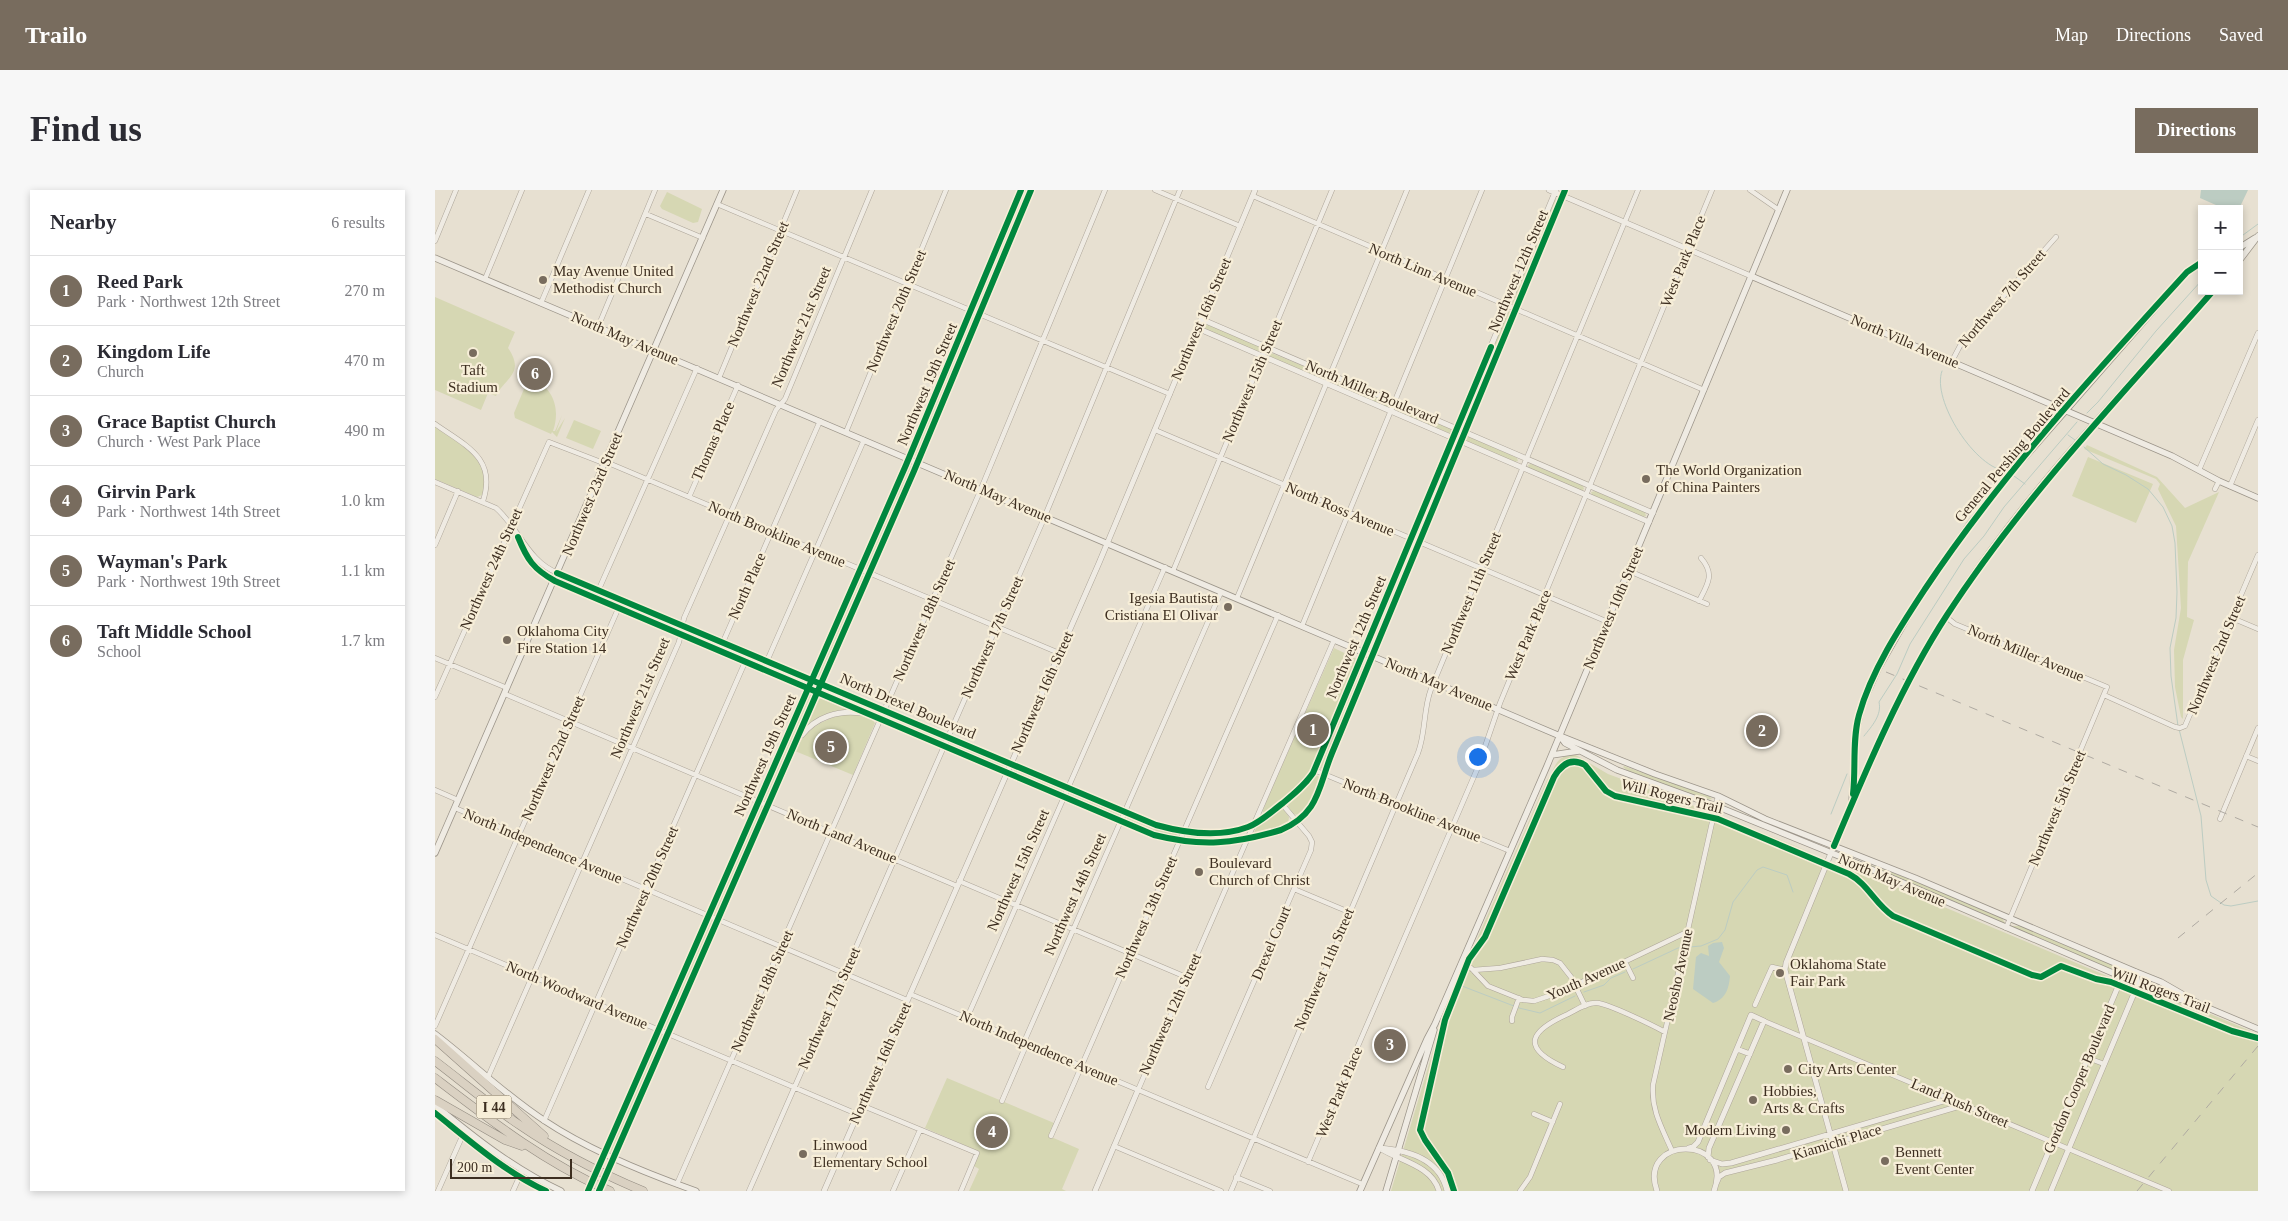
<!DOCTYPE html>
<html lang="en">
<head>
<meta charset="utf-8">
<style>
	:root { --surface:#fff; --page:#f7f7f7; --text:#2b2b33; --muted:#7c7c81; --line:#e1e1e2; --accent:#786c5e }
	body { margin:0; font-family:"Times New Roman",serif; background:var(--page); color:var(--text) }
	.controls { position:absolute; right:15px; top:15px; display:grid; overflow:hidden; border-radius:0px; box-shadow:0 2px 8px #0003 }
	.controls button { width:45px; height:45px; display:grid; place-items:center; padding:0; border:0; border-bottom:1px solid var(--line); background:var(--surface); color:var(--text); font:25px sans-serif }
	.scale { position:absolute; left:15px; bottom:12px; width:122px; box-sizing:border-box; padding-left:5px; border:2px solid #3d2e20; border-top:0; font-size:14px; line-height:18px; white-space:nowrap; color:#3d2e20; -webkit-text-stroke:4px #f7eed8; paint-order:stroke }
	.you { position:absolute; left:1042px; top:566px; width:18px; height:18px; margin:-12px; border:4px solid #fff; border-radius:50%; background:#1a73e8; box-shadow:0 0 0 8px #1a73e833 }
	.badge { display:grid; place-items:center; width:32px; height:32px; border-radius:50%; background:var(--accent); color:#fff; font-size:16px; font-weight:700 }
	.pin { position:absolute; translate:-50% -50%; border:2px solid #fff; box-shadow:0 1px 5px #0006 }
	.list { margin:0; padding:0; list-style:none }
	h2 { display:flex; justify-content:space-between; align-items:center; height:65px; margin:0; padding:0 20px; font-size:21px }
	h2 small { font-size:16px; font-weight:400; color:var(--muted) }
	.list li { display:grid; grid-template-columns:32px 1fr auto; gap:15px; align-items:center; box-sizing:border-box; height:70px; padding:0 20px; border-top:1px solid var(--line) }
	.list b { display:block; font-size:19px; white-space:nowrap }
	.list p { margin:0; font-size:16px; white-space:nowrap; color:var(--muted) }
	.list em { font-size:16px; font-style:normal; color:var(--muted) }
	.map { position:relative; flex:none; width:1823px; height:1001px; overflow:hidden; border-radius:0px }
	header { display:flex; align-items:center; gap:30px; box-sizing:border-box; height:70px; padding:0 25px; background:var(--accent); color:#fff }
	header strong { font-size:24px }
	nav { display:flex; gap:28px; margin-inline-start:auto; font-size:18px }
	.intro { display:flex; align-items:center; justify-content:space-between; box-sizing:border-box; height:120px; padding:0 30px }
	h1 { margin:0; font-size:35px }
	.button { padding:12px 22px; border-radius:0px; background:var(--accent); color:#fff; font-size:18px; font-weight:700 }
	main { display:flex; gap:30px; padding:0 30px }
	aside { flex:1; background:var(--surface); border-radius:0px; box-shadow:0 2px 8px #0003 }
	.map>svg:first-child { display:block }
</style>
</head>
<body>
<header>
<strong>Trailo</strong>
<nav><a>Map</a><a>Directions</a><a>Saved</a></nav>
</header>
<div class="intro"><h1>Find us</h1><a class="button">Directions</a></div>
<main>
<aside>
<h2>Nearby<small>6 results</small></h2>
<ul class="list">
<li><span class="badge">1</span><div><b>Reed Park</b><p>Park · Northwest 12th Street</p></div><em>270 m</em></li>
<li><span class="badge">2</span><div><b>Kingdom Life</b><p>Church</p></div><em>470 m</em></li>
<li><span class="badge">3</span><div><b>Grace Baptist Church</b><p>Church · West Park Place</p></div><em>490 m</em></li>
<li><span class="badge">4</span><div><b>Girvin Park</b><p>Park · Northwest 14th Street</p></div><em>1.0 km</em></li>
<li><span class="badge">5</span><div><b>Wayman's Park</b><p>Park · Northwest 19th Street</p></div><em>1.1 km</em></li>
<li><span class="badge">6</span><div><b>Taft Middle School</b><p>School</p></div><em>1.7 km</em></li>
</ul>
</aside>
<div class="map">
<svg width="1823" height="1001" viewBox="0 0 1823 1001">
	<rect width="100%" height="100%" fill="#e7e0d1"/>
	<path fill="#d6d7b3" d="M588 0H594L545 118H541L540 115Z
		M232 2 267 19 263 32 258 33 227 19 225 16Z
		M1122 9 1123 11 1080 115 1078 116 1077 113 1119 10Z
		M0 107 80 142 73 158C91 184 69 188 61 206L53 203 46 220 0 200Z
		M1075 121 1076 123 1027 238 1026 235 1073 122Z
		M536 126 540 128 484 265 480 266 479 263Z
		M769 133 825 157 826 160 822 161 768 138Z
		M834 162 890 185 891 188 889 190 834 166Z
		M94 187C118 196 126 218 118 241H120L127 225 121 242 130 228 122 247 117 242 116 244 80 228 79 223Z
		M898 188 955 213 956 215 952 217 897 193 896 190Z
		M961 216 1016 239 1017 243H1014L962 221Z
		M139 230 166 241 158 259 131 248Z
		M0 237C23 253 60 271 47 305L42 307 0 289Z
		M1034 246 1082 268 1083 271 1080 272 1031 251V247Z
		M1021 252 1022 254 984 347H981L1019 253Z
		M1652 255 1722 287 1750 318 1784 302 1753 372 1752 427 1759 430 1748 470V529L1746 527 1740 497 1739 460 1746 418 1741 336 1723 299 1725 294 1721 289 1649 259Z
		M1653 267 1718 294 1701 333 1637 306Z
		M1096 274 1148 296 1149 299 1146 301 1094 278 1093 275Z
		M475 275 478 278 435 377 432 378 430 375Z
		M1160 301 1210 322 1211 326 1208 327 1157 305 1156 302Z
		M979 354 980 356 936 457 976 355Z
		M426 385 430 387 387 487 384 488 382 485Z
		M191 414 240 435 241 438 239 439 189 418 188 416Z
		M253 441 308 464 309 466 307 468 253 445Z
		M899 458 922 469 875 582 862 597 832 622 828 623V620L834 605Z
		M316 468 371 490 372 493 369 494 317 472Z
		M930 471 912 520 888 578 885 579 883 576 918 492Z
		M389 498 444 521 445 523 442 525 388 502Z
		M377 504 379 507 332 612 327 609 373 505Z
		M385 508 414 520 371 537 382 511Z
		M405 525C416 525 433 522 440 533L418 585 360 561C370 540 384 532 405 525Z
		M453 525 506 547 508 551 506 552 451 529Z
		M516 551 568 573 569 576 566 578 514 556Z
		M1139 564 1173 584 1267 619 1358 655 1376 663 1383 672 1398 678 1402 675 1412 676 1717 805 1759 817 1823 844V1001H956L1009 824 1112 590C1122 576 1119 567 1139 564Z
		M1189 576 1274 606 1277 609 1269 610 1193 581 1188 577Z
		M580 578 627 598 628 601 624 603 578 583Z
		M880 585 883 586 885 589C882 603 876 616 864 625L858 624 853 616 854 611Z
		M638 602 683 621 685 625 682 627 636 608 635 603Z
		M326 615 331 619 284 725 281 726 277 722Z
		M844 619 849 620 854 627 853 634 843 639 819 643 822 635Z
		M692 626 741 643 743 646 741 648 725 644 692 631Z
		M802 643 807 647 779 651 750 648 754 645Z
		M1408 665 1483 692 1567 728 1570 733H1566Z
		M276 729 280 731 232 840 227 837 274 730Z
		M1578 736H1585L1684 777 1687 782 1652 771 1580 740Z
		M226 843 231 847 187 945 177 963 174 961 224 844Z
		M512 888 619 933 614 946 644 959 627 999 631 1001H534L544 979 539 976 545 962 490 938Z"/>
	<path fill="#bcccc2" d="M1766 0H1813L1804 19H1790L1765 8Z
		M1287 752 1289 758 1284 772 1295 786C1294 798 1291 809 1278 813L1258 799 1261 767 1266 763 1274 766 1273 756 1278 753Z"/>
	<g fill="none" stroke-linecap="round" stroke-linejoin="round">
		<path stroke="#bcccc2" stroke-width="1" d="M1804 48 1823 34
			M1507 181C1496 210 1541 280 1572 281
			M1652 223 1663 212 1721 141 1767 90
			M1633 245 1640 250
			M1649 257 1668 274 1691 285 1713 299 1728 317 1737 336 1740 353 1742 402 1741 428 1735 458 1736 486 1743 536
			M1579 286 1590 294
			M1744 539 1766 626 1771 690 1776 706 1789 715 1796 716 1823 711
			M1429 546C1437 536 1447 525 1444 512L1462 484 1475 454 1529 369 1549 346 1569 317 1642 232
			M1396 624 1412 584
			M1198 779 1243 758 1266 756 1283 749 1290 740 1298 712 1322 680 1328 677 1352 685 1358 702
			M1027 796 1084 818 1105 823 1140 806
			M1149 802 1169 795 1176 788 1190 782"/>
		<defs>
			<path id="minor" d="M720 0 805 36
				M1315 0 1344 20
				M818 6 1269 200
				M282 14 735 204
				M211 24 268 48
				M0 51 21 0
				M50 89 87 0
				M106 113 154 0
				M163 137 220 0
				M1517 171 1526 154 1621 47
				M284 188 362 0
				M0 234C31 256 62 268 48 311
				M720 240 1173 432
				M411 242 511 0
				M171 272 624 463
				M1764 280 1823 143
				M0 292 61 318C84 338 93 372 123 383
				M1795 296 1823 230
				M1780 299 1784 291
				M254 307 303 195
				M86 353 98 377 120 391
				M0 355 23 301
				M738 381 897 0
				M1194 381 1272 414
				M160 408 262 178
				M802 408 972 0
				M1264 411C1273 394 1280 384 1266 368
				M1511 427 1520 434 1672 497 1571 738
				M1797 428 1823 439
				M867 436 1047 0
				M288 452 385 231
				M0 468 72 498
				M332 471 429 250
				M70 504 522 696
				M1669 505 1740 537 1745 538 1750 536 1823 365
				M0 507 114 252 171 274
				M1811 566 1823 571
				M879 580 1075 661
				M0 600 23 610
				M20 618 472 810
				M1785 629 1823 538
				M524 691 751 787
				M859 699 914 722
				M0 745 422 924
				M1190 772 1198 788
				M1026 774 1036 778 1053 796 1088 810 1099 811 1126 802 1252 742
				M1038 780 1065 778 1107 769 1118 770 1125 773 1136 787 1150 816
				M475 804 927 994
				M1320 815 1337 777 1350 780
				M532 828 730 377
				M1077 831V827L1084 808
				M1329 831 1734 1001
				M0 836 187 410
				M589 852 786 402
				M1653 868 1669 874
				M1128 877C1085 857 1095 841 1133 824 1141 820 1152 812 1162 813 1174 814 1217 835 1230 842
				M53 887 244 452 249 428 341 220 350 209 437 0
				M773 897 876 660 877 652 874 646 847 614
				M703 900 899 450
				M567 911 592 853
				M426 915 542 963 526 1001
				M1099 924 1118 932
				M109 931 314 463
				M616 946 843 425
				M679 956 786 1001
				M1237 961C1227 938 1216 920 1218 895L1283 606
				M873 972 1043 577 1065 513 1277 0
				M801 987 835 1001
				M242 994 543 306 670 0
				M3 1001 30 940
				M78 1001 87 981
				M314 1001 607 333 745 0
				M458 1001 485 940
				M796 1001 983 563C991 542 988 520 996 499L1203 0
				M1085 1001 1095 987 1125 914"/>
			<path id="tertiary" d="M1114 0 1316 86
				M766 129 1218 323
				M762 138 1214 332
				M123 383 721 635C750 643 784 648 813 637 826 632 837 621 848 613 859 604 870 595 878 583L1121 0
				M120 391 719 645C767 657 798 654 846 640 885 623 883 597 897 563L1130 0
				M367 545C381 527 403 520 426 523
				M1396 663 1351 773 1350 780 1411 1001
				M1302 859 1315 864
				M944 958C973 960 1005 969 1012 1001
				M1254 958 1258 957 1263 952 1316 825 1329 831 1274 958 1273 967
				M946 959C966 971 997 976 1004 1001
				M169 966 471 275 586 0
				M178 970 479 281 596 0
				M1275 970 1287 974 1296 973 1515 909
				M1281 994 1284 987 1290 983 1342 970 1525 916 1527 914
				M389 1001 664 373 820 0
				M660 1001 703 900
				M1222 1001C1202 945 1300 945 1279 1001
				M1597 1001 1687 787 1701 782 1703 794 1616 1001"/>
			<path id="secondary" d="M1804 58 1820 48
				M0 68 1125 546 1220 584 1283 606 1330 629 1480 688 1701 782 1726 792 1766 815 1823 839
				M1804 71 1823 46
				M1316 86 1737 266 1784 291 1823 308
				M1125 546 1130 553 1182 580 1281 616 1431 677 1722 802 1761 814
				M1117 565 1144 561
				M1417 610 1421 542 1427 515 1443 479 1483 409 1534 335 1577 282 1752 82 1767 72
				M1398 659C1431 581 1465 501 1510 428 1583 310 1686 205 1778 101
				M0 663 288 0
				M0 844C37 872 71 906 110 931 155 961 210 983 261 1001
				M0 915C40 948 79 979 126 1001
				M925 1001 992 849 1000 834 1112 576 1352 0
				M951 1001 999 840"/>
			<path id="motorway" d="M0 849 109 946
				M0 871C29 893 56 916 86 936 124 962 165 983 208 1001
				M0 888C55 930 110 973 175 1001
				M0 910 70 950 87 956"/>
		</defs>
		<use href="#minor" stroke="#ada599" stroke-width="5.5"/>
		<use href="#tertiary" stroke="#ada599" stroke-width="6"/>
		<use href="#secondary" stroke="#9c958a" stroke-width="7"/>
		<use href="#motorway" stroke="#928b80" stroke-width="9"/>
		<use href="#minor" stroke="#efebe3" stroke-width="4.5"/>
		<use href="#tertiary" stroke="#efebe3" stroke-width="5"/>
		<use href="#secondary" stroke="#efebe3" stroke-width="5.5"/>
		<use href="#motorway" stroke="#dad1c2" stroke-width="8"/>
		<path stroke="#afaaa2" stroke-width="1" stroke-dasharray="9 9" stroke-linecap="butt" d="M1451 482 1823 637
			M1743 748 1823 683
			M1702 1001 1823 856"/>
		<defs>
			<path id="tertiary-bridge" d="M153 1001 167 968
				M164 1001 176 973"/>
		</defs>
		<use href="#tertiary-bridge" stroke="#ada599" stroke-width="6" stroke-linecap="butt"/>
		<use href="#tertiary-bridge" stroke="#efebe3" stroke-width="5"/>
		<defs>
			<path id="cycleway" d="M83 347C92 369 98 379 120 391L719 645C767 657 798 654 846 640 885 623 883 597 897 563L1130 0
				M122 383 721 635C750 643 784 648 813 637 826 632 837 621 848 613 859 604 870 595 878 583L1056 157
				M1418 604C1421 579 1417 550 1424 525 1436 481 1465 437 1490 399 1566 285 1660 183 1752 82L1767 72
				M1399 656C1431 580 1467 494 1512 425 1588 308 1686 206 1778 101
				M0 923C35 951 70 982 111 1001
				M153 1001 471 275 586 0
				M164 1001 479 281 596 0
				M1019 1001 1013 983 990 950 985 940 1010 830 1034 769 1050 747 1119 587C1126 575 1136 567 1150 575L1171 601 1180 606 1283 629 1414 684C1433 694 1440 714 1458 726L1597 785 1606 787 1626 776 1661 789 1676 792 1797 841 1823 848"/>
		</defs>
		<use href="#cycleway" stroke="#f7eed8" stroke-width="9"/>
		<use href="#cycleway" stroke="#00873e" stroke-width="6"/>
	</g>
	<g fill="#786c5e" stroke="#f7eed8" stroke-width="2">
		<circle cx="108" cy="90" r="5"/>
		<circle cx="38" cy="163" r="5"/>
		<circle cx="1211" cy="289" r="5"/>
		<circle cx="793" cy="417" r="5"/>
		<circle cx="72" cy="450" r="5"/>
		<circle cx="764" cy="682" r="5"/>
		<circle cx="1345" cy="783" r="5"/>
		<circle cx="1353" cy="879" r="5"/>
		<circle cx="1318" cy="910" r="5"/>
		<circle cx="1351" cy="940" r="5"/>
		<circle cx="368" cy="964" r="5"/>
		<circle cx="1450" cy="971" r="5"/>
	</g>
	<g text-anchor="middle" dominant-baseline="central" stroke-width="4.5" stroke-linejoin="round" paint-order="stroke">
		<rect fill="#f7eed8" stroke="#756857" stroke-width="1" x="41.5" y="905.5" width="35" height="23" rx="4"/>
		<g font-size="14" font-weight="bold" fill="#3d2e20">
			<text x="59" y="917">I 44</text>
		</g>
		<g font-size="15" fill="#3d2e20" stroke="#f7eed8">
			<text transform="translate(1248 71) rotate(-68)">West Park Place</text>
			<text transform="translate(988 80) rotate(23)">North Linn Avenue</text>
			<text transform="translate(1083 81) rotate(-67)">Northwest 12th Street</text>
			<text transform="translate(323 94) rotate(-67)">Northwest 22nd Street</text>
			<text transform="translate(1567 108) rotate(-49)">Northwest 7th Street</text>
			<text transform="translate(461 121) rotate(-67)">Northwest 20th Street</text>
			<text transform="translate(766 129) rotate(-67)">Northwest 16th Street</text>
			<text transform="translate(366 137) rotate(-67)">Northwest 21st Street</text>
			<text transform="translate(190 148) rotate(23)">North May Avenue</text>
			<text transform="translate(1470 151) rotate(23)">North Villa Avenue</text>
			<text transform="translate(817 191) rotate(-67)">Northwest 15th Street</text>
			<text transform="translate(492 194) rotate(-67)">Northwest 19th Street</text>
			<text transform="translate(937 202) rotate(23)">North Miller Boulevard</text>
			<text transform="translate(278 251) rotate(-66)">Thomas Place</text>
			<text transform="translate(1577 265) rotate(-50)">General Pershing Boulevard</text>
			<text transform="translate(157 304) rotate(-67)">Northwest 23rd Street</text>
			<text transform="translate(563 306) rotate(23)">North May Avenue</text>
			<text transform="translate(905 319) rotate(23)">North Ross Avenue</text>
			<text transform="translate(342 344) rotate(23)">North Brookline Avenue</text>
			<text transform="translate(56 379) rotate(-66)">Northwest 24th Street</text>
			<text transform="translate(312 396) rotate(-66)">North Place</text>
			<text transform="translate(1036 403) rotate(-67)">Northwest 11th Street</text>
			<text transform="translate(1178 418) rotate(-67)">Northwest 10th Street</text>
			<text transform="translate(489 430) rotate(-66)">Northwest 18th Street</text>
			<text transform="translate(1093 445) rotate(-67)">West Park Place</text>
			<text transform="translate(557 447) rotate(-66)">Northwest 17th Street</text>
			<text transform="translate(921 447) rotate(-67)">Northwest 12th Street</text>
			<text transform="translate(1591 463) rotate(23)">North Miller Avenue</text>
			<text transform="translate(1781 465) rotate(-67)">Northwest 2nd Street</text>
			<text transform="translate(1004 494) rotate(23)">North May Avenue</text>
			<text transform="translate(607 502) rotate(-66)">Northwest 16th Street</text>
			<text transform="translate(205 508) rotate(-67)">Northwest 21st Street</text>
			<text transform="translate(473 516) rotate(23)">North Drexel Boulevard</text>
			<text transform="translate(330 565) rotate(-66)">Northwest 19th Street</text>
			<text transform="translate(118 568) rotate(-66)">Northwest 22nd Street</text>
			<text transform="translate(1237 606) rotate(14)">Will Rogers Trail</text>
			<text transform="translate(1622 618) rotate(-67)">Northwest 5th Street</text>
			<text transform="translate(977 620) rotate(22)">North Brookline Avenue</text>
			<text transform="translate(407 646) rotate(23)">North Land Avenue</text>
			<text transform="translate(108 656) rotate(23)">North Independence Avenue</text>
			<text transform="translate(583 680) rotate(-66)">Northwest 15th Street</text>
			<text transform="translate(1457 690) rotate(23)">North May Avenue</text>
			<text transform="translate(212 697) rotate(-66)">Northwest 20th Street</text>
			<text transform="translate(640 704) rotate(-66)">Northwest 14th Street</text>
			<text transform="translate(711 727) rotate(-66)">Northwest 13th Street</text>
			<text transform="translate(836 753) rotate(-67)">Drexel Court</text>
			<text transform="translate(889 779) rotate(-67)">Northwest 11th Street</text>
			<text transform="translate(1243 785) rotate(-78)">Neosho Avenue</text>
			<text transform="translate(1151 789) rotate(-24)">Youth Avenue</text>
			<text transform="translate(1726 800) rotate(21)">Will Rogers Trail</text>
			<text transform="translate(327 801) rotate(-66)">Northwest 18th Street</text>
			<text transform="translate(142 805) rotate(23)">North Woodward Avenue</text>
			<text transform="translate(394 818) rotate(-66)">Northwest 17th Street</text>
			<text transform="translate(735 824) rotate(-66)">Northwest 12th Street</text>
			<text transform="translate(604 858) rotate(23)">North Independence Avenue</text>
			<text transform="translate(445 873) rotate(-66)">Northwest 16th Street</text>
			<text transform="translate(1644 889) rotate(-67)">Gordon Cooper Boulevard</text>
			<text transform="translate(904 902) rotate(-67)">West Park Place</text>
			<text transform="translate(1525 913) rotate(23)">Land Rush Street</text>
			<text transform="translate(1402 952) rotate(-17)">Kiamichi Place</text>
		</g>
		<g font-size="15" fill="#3d2e20" stroke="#f7eed8" text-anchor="start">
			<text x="118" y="81">May Avenue United<tspan x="118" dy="17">Methodist Church</tspan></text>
			<text x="38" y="180" text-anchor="middle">Taft<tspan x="38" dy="17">Stadium</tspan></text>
			<text x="1221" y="280">The World Organization<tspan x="1221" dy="17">of China Painters</tspan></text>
			<text x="783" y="408" text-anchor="end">Igesia Bautista<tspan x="783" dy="17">Cristiana El Olivar</tspan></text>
			<text x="82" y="441">Oklahoma City<tspan x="82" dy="17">Fire Station 14</tspan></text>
			<text x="774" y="673">Boulevard<tspan x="774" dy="17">Church of Christ</tspan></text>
			<text x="1355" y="774">Oklahoma State<tspan x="1355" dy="17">Fair Park</tspan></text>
			<text x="1363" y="879">City Arts Center</text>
			<text x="1328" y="901">Hobbies,<tspan x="1328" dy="17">Arts &amp; Crafts</tspan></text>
			<text x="1341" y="940" text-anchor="end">Modern Living</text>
			<text x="378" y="955">Linwood<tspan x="378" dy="17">Elementary School</tspan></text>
			<text x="1460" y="962">Bennett<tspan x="1460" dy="17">Event Center</tspan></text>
		</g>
	</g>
</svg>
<div class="controls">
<button>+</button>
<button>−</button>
</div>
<div class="scale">200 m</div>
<div class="you"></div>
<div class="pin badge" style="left:878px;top:540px">1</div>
<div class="pin badge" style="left:1327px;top:541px">2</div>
<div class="pin badge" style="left:955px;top:855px">3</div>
<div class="pin badge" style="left:557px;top:942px">4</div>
<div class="pin badge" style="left:396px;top:557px">5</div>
<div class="pin badge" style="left:100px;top:184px">6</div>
</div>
</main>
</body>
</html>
